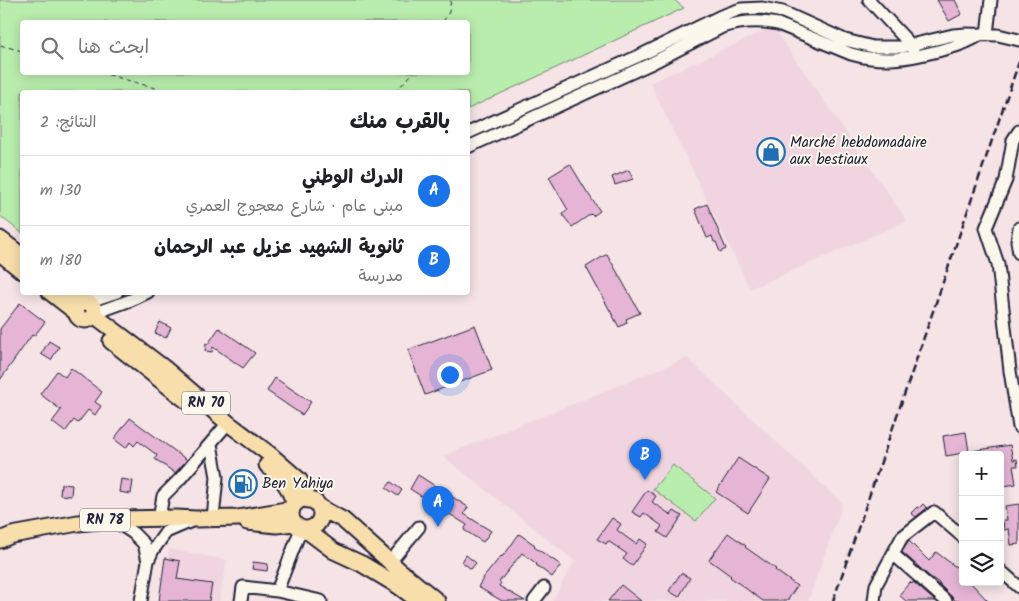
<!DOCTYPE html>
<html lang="ar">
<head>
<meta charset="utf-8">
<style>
	:root { --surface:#fff; --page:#f6f6f6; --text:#202124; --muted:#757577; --line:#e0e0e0; --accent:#1a73e8 }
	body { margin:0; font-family:Kalam,"Playpen Sans Arabic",sans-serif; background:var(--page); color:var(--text); direction:rtl }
	.controls { position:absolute; right:15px; bottom:15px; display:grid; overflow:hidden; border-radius:5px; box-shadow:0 2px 12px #0003 }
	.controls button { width:45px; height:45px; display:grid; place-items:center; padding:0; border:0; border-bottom:1px solid var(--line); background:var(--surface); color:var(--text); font:25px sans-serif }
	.you { position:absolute; left:449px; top:374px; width:18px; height:18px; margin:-12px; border:4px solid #fff; border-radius:50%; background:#1a73e8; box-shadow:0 0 0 8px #1a73e833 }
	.badge { display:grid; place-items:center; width:32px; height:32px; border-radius:50%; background:var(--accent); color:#fff; font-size:16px; font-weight:700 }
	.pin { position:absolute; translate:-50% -41px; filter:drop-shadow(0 1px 2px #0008) }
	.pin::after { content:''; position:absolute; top:26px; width:18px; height:15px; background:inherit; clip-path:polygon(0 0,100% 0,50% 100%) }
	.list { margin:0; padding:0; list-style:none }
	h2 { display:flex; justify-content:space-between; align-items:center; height:65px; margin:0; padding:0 20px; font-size:21px }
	h2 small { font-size:16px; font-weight:400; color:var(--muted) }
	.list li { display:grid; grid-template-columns:32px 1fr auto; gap:15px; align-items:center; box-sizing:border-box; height:70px; padding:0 20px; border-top:1px solid var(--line) }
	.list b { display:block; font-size:19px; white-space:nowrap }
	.list p { margin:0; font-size:16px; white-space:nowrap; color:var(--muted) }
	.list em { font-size:16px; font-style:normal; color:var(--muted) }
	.icon { flex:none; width:28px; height:28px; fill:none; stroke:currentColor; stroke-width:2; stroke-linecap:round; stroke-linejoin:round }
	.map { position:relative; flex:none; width:1019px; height:601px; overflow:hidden; direction:ltr }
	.search { position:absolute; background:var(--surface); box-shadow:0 2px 12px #0003; left:20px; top:20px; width:450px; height:55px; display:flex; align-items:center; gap:12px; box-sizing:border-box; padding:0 18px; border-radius:5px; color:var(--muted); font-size:19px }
	.panel { position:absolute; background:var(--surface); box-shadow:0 2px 12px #0003; left:20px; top:90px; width:450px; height:205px; border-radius:5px; direction:rtl }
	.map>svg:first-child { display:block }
</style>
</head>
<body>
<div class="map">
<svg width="1019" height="601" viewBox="0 0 1019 601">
	<rect width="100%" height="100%" fill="#f5e3e5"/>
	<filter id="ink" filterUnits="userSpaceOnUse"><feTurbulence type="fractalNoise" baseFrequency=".02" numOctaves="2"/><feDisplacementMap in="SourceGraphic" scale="10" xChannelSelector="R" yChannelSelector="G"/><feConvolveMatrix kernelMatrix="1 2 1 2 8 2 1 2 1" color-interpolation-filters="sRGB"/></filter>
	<g filter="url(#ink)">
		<path fill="#f0d5e0" d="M773 27 907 221 750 289 650 83Z
			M687 358 843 504 808 601H552L575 561 443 456Z
			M169 549 227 560 219 601H159Z"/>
		<path fill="#b9edad" stroke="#6e8874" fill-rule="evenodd" d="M0 0H674L684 8 468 109V92H22V233L0 216ZM22 22H468V72H22Z
			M673 465 715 498 696 521 653 489Z"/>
		<path fill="#e6b5d5" stroke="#22223b" d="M937 0H955L962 14 949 21Z
			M570 164 587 192 600 211 593 216 591 214 572 227 562 214 568 210 549 177Z
			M629 170 633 179 615 185 612 177Z
			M707 204 726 249 720 252 716 242H714L712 236 707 238 695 209Z
			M607 254 640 313 626 319 627 323 619 327 586 267Z
			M20 303 45 322 34 336 32 335 0 380V329Z
			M160 322 171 328 166 338 155 333Z
			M475 325 492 370 425 395 408 350Z
			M219 328 255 353 243 368 213 347 212 352 205 351 206 343 208 344Z
			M49 341 59 347 51 360 41 354Z
			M71 368 102 392 95 402 101 406 95 415 88 410 78 423 74 420 65 432 52 422 61 410 40 394 57 371 65 377Z
			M275 378 311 402 302 415 267 391Z
			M130 418 187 460 175 473 155 459 157 455 138 441 134 446 130 442 126 448 114 439Z
			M966 432 969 452 946 456 943 436Z
			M1010 445 1013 460 1017 459 1018 466H1013L1016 484 1004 486 1000 465V455H972V451Z
			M738 458 770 479 748 513 716 492Z
			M418 475 468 507 464 514 491 531 483 542 464 530 467 525 410 489Z
			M121 479 133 481 131 494 119 492Z
			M391 482 402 490 398 496 386 488Z
			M61 484 72 485 71 496 60 495Z
			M647 490 656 496 652 502 671 515 674 511 682 516 667 538 658 532 662 526 644 513 641 517 632 512Z
			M923 504 927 508 916 517 911 513 917 507 919 508Z
			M1019 504V544L1011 545 1009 529 1004 530 1003 520H1007L1005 506Z
			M612 518 621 524 617 530 626 537 636 544 640 539 647 544 632 566 623 559 627 554 608 541 606 544 597 539Z
			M728 533 746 546 745 547 776 569 775 570 797 586 787 601H763L730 577 731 576 709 560Z
			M519 534 535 545 534 547 561 565 552 577 536 565 537 564 522 553 499 582 501 583 499 586 525 601H502L478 587 484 577 501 556 502 557 504 554H505Z
			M909 541 929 561 936 552 956 567 963 560V582H970L988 601H956L939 584V583L929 576 902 552Z
			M466 555 476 563 471 569 462 562Z
			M165 558 180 561 177 579 212 584 209 601H159Z
			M253 562 268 564 267 571 252 569Z
			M681 573 690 578 679 597 669 591Z
			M910 582 912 584 913 582 935 601H906L899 595Z
			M621 585 641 601H608Z"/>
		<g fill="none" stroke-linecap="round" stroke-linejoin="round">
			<defs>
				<path id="minor" d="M869 0 911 45 913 50
					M987 34 991 0
					M1019 131 1013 140 1006 180 986 228 998 264 1010 371 1019 427
					M468 133 643 54 721 16 741 9 762 8 783 12 845 40 873 47H902L953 35 967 34 998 35 1019 40
					M468 147 650 64 722 27C741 21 759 20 778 24L851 54C882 63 907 59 938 51 953 47 968 43 981 34
					M1019 228 1017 241 1019 253
					M87 302 117 292
					M95 313 131 300 148 292
					M211 444 217 477 213 518
					M159 518 163 496 179 480 228 423
					M112 519 133 533 144 544 148 561 153 550 166 532 194 520
					M893 554 946 601
					M390 562 419 527
					M1000 570 1019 587
					M277 591 301 529
					M141 601 148 561
					M241 601 243 587 277 591 321 601
					M534 601 544 588
					M874 601 876 585 902 537 934 512 963 537"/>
				<path id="major" d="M0 239 22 256
					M0 253 22 271
					M50 292 77 313
					M71 292 84 302
					M76 311a9 9 0 1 1 18 0a9 9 0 1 1-18 0Z
					M94 315 164 368 228 423 268 453 299 480 305 489 308 500
					M111 341 191 404
					M267 465 282 479 288 488 295 504
					M291 514a15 15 0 1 1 30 0a15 15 0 1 1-30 0Z
					M319 507 343 520 399 570 437 601
					M247 522 277 525 293 523
					M306 530 334 551 362 564 397 585 419 601
					M0 540 12 535 78 523 118 519 176 518 196 519 238 518 292 509"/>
			</defs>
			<use href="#minor" stroke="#22223b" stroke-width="15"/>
			<use href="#major" stroke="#22223b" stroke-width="19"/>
			<path stroke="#22223b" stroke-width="1" stroke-dasharray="5 4" stroke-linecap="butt" d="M443 22 449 12 451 0
				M0 45 22 51
				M99 72 169 92
				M395 92 414 72"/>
			<use href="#minor" stroke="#fbf7ec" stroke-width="11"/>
			<use href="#major" stroke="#f8deab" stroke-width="15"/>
			<path stroke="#22223b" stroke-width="2.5" stroke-dasharray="8 4" stroke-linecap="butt" d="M833 601 1019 62"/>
		</g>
	</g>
	<defs>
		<symbol id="shop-ring" viewBox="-11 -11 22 22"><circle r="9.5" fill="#fbf7ec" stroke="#1f6fb2" stroke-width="1.5"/><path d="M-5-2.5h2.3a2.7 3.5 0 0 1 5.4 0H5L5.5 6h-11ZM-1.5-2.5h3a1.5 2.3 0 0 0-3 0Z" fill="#1f6fb2"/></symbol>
		<symbol id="fuel-ring" viewBox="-11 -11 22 22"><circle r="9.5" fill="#fbf7ec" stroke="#1f6fb2" stroke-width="1.5"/><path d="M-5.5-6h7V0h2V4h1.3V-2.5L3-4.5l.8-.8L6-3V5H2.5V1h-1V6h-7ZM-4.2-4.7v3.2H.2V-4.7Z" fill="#1f6fb2"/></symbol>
	</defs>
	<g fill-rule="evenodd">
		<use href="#shop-ring" x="755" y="136" width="32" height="32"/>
		<use href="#fuel-ring" x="227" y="468" width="32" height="32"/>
	</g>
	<g text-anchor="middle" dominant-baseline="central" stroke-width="4" stroke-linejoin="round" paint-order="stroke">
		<g fill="#fbf7ec" stroke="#636270" stroke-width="1">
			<rect x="182" y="391.5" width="48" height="23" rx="4"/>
			<rect x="80" y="508.5" width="50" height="23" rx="4"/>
		</g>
		<g font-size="14" font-weight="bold" fill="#22223b">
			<text x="206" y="403">RN 70</text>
			<text x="105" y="520">RN 78</text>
		</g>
		<g font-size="15" fill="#22223b" stroke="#fbf7ec" text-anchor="start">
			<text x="790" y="143">Marché hebdomadaire<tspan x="790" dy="17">aux bestiaux</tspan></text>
			<text x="262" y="484">Ben Yahiya</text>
		</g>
	</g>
</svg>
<div class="controls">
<button>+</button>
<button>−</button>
<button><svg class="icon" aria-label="layers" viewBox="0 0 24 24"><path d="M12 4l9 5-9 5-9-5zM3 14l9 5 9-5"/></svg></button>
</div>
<div class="you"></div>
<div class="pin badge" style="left:438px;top:527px">A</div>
<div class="pin badge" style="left:645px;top:480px">B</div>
<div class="search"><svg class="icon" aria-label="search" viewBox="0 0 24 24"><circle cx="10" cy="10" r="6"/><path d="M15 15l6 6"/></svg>ابحث هنا</div>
<section class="panel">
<h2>بالقرب منك<small>النتائج: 2</small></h2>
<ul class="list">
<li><span class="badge">A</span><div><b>الدرك الوطني</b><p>مبنى عام · شارع معجوج العمري</p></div><em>130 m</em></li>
<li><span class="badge">B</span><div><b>ثانوية الشهيد عزيل عبد الرحمان</b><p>مدرسة</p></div><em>180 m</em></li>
</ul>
</section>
</div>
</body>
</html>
